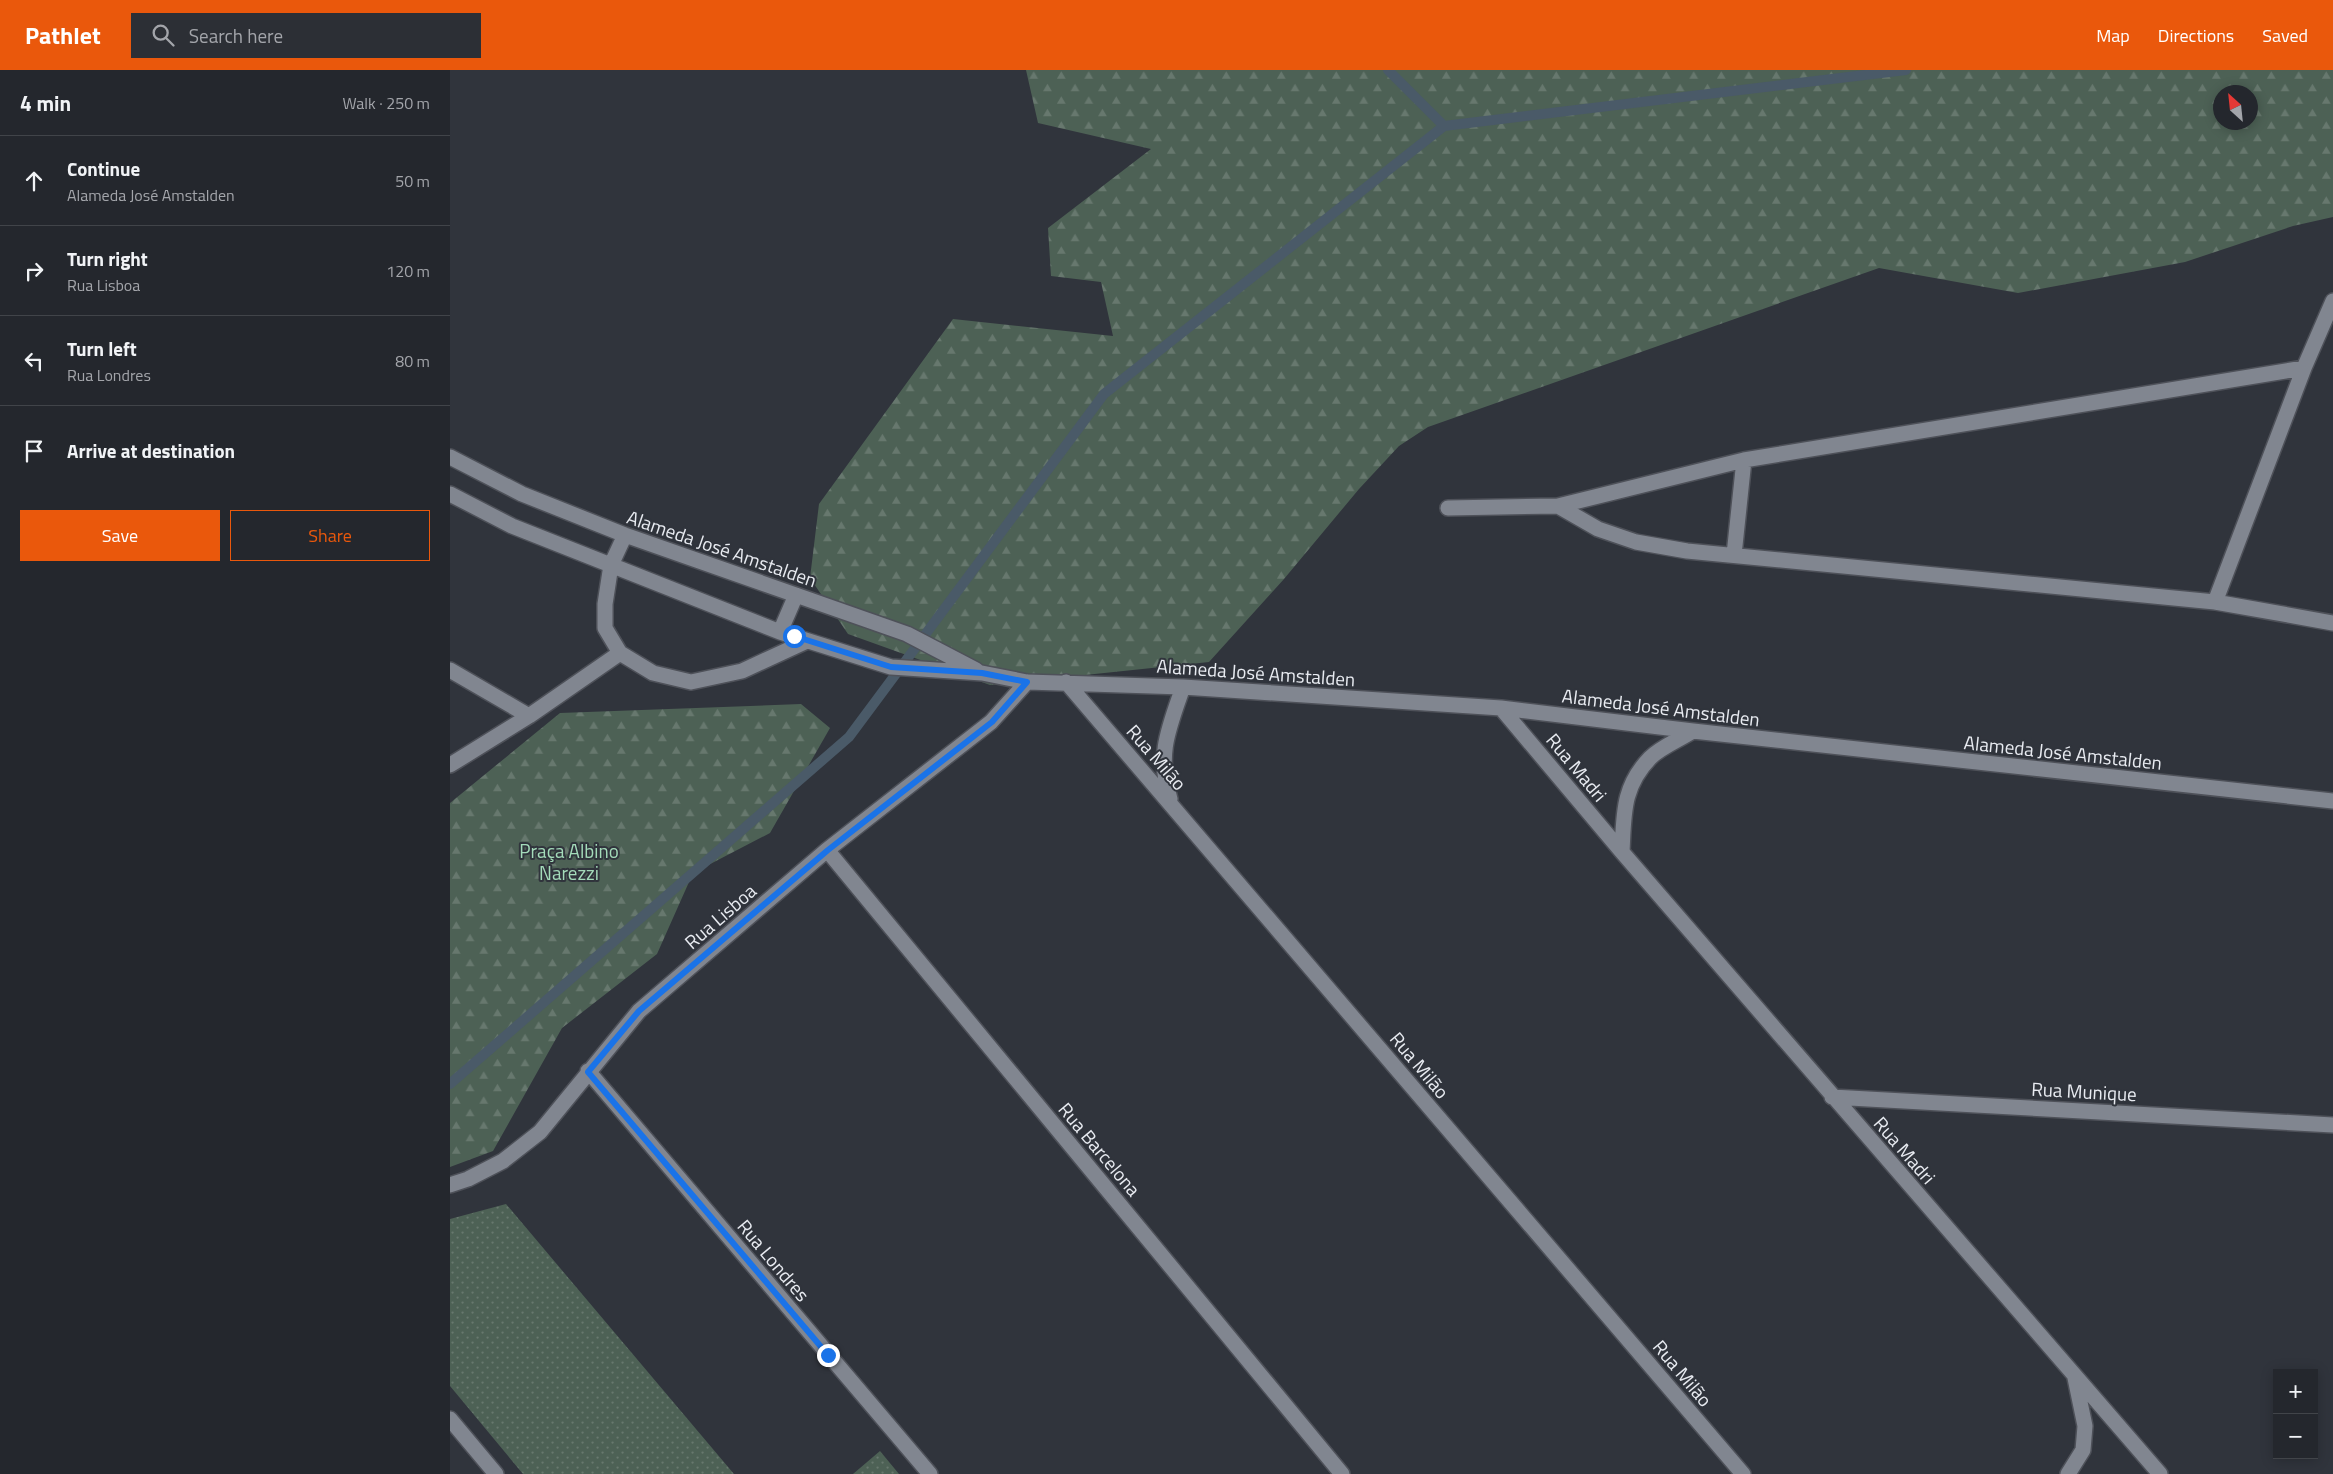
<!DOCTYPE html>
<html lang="en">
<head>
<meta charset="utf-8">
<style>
	:root { --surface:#24272d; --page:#2c2f35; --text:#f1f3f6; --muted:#a3a5aa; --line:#414449; --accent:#ea580c }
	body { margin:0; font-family:"Titillium Web",sans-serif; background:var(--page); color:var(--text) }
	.controls { position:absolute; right:15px; bottom:15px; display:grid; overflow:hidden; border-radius:0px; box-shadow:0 2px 12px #0003 }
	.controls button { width:45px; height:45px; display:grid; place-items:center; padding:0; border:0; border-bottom:1px solid var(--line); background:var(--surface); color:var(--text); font:25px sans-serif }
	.compass { position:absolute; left:1763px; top:15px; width:45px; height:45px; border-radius:50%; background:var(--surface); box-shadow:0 2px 12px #0003; rotate:333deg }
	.stop { position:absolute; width:15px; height:15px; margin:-11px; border:4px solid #1a73e8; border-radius:50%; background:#fff }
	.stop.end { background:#1a73e8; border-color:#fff; box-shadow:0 1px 5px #0008 }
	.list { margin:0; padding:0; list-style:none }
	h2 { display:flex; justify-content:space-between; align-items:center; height:65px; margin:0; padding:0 20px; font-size:21px }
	h2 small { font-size:16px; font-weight:400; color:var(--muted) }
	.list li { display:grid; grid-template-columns:32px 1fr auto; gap:15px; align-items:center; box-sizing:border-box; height:90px; padding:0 20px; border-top:1px solid var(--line) }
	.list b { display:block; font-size:19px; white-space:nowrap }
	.list p { margin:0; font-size:16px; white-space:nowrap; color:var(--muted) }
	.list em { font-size:16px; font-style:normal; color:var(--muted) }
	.actions { display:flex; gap:10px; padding:15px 20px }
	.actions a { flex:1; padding:11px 0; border:1px solid var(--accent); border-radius:0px; text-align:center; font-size:18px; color:var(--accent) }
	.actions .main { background:var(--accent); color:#fff }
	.icon { flex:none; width:28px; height:28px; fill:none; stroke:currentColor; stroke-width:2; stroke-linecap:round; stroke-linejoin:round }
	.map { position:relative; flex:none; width:1883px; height:1404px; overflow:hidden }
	header { display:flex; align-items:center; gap:30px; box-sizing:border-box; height:70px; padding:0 25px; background:var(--accent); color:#fff }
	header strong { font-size:24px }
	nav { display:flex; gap:28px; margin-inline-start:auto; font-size:18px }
	.search { width:350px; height:45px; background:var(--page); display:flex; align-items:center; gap:12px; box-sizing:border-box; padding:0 18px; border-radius:0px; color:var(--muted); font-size:19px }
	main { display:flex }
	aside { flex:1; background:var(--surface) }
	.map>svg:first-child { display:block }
</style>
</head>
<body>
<header>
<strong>Pathlet</strong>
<div class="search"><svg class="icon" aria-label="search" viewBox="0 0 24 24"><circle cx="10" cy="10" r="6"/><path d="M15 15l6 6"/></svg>Search here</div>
<nav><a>Map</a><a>Directions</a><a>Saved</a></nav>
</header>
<main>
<aside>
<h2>4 min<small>Walk · 250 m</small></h2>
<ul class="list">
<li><svg class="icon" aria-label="ahead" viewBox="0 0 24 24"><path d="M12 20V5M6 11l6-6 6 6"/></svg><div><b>Continue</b><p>Alameda José Amstalden</p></div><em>50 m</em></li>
<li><svg class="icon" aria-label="right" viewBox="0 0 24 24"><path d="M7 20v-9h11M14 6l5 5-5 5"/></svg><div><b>Turn right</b><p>Rua Lisboa</p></div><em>120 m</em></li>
<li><svg class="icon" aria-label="left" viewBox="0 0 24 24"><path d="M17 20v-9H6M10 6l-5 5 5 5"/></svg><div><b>Turn left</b><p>Rua Londres</p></div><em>80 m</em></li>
<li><svg class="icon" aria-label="arrive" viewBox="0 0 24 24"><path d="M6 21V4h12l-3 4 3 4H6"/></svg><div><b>Arrive at destination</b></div></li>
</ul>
<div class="actions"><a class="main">Save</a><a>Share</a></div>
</aside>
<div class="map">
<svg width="1883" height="1404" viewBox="0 0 1883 1404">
	<defs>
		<pattern id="grass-dots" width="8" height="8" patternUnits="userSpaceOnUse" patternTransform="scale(1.25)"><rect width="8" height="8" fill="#4d6155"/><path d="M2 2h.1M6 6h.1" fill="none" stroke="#67786e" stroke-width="1.8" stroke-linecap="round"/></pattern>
		<pattern id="forest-firs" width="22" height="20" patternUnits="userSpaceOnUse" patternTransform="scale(1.25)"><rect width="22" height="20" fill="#4d6155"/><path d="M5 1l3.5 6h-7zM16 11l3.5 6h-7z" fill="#67786e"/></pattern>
	</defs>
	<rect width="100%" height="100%" fill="#30343c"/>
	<path fill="url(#grass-dots)" d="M56 1134 284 1404H73L0 1316V1149Z
		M430 1381 449 1404H403Z"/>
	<path fill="url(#forest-firs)" fill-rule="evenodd" d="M576 0H1883V147L1843 156 1735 192 1568 223 1429 198 978 357 949 376 909 419 834 509 759 592 540 615 398 564 360 508 369 434 503 249 663 266 651 212 601 206 598 158 701 79 588 53ZM1770 22H1800V52H1770Z
		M351 634 380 658 320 763 243 803 207 884 112 958 43 1081 0 1097V733L110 643Z"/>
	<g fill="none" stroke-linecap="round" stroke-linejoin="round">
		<path stroke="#4a5a68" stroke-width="10" d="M938 0 994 56 1456 0
			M0 1014 399 667 654 324 994 56"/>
		<defs>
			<path id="minor" d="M0 387 72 424 175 465 457 564 526 600
				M0 424 62 456 330 562 441 597 532 603 577 612 733 617 1051 638 1243 661 1883 731
				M1108 436 1148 459 1186 472 1237 481 1765 532 1883 553
				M998 438 1108 436 1294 390 1854 298
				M175 465 161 495 155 534V558L170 583 203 603 241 612 292 601 357 571
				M1284 485 1294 390
				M1765 532 1854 298 1883 231
				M330 562 346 525
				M0 600 79 646
				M616 612 1293 1404
				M1051 638 1172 782 1710 1404
				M0 695 79 646 170 583
				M720 729C707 684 718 660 733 617
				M377 780 892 1404
				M1172 782C1174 745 1172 717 1200 688 1211 677 1229 670 1243 661
				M138 1001 480 1404
				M1382 1027 1883 1055
				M0 1115 18 1109 53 1091 90 1062 189 941 377 780 541 652 577 612
				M0 1349 46 1404
				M1618 1404 1633 1380 1635 1356 1625 1308"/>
		</defs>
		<use href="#minor" stroke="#4e5159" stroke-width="18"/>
		<use href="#minor" stroke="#818690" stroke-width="15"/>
	</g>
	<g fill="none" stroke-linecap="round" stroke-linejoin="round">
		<path stroke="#1a73e8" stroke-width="6" d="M344 566 441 597 532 603 577 612 542 652 378 780 189 941 138 1002 378 1285"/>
	</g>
	<g text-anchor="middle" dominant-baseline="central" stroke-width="4" stroke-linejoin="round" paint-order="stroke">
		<g font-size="19" fill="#e8ebf1" stroke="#30343c">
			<text transform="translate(272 478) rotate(19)">Alameda José Amstalden</text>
			<text transform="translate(806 602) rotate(4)">Alameda José Amstalden</text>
			<text transform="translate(1211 637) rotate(7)">Alameda José Amstalden</text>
			<text transform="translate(1613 682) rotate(6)">Alameda José Amstalden</text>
			<text transform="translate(707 687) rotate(49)">Rua Milão</text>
			<text transform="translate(1127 697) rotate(50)">Rua Madri</text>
			<text transform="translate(270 846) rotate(-41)">Rua Lisboa</text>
			<text transform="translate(970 995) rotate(50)">Rua Milão</text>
			<text transform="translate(1634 1021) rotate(3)">Rua Munique</text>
			<text transform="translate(650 1079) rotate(50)">Rua Barcelona</text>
			<text transform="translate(1455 1080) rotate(49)">Rua Madri</text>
			<text transform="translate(324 1190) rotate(50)">Rua Londres</text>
			<text transform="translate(1233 1303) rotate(50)">Rua Milão</text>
		</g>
		<g font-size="19" fill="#a4dbba" stroke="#30343c">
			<text x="119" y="780">Praça Albino<tspan x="119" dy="22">Narezzi</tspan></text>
		</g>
	</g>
</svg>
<div class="controls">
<button>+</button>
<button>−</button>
</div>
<svg class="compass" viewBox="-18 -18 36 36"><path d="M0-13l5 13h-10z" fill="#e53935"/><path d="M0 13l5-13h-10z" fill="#a3a5aa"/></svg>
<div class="stop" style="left:344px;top:566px"></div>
<div class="stop end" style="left:378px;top:1285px"></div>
</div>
</main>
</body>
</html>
